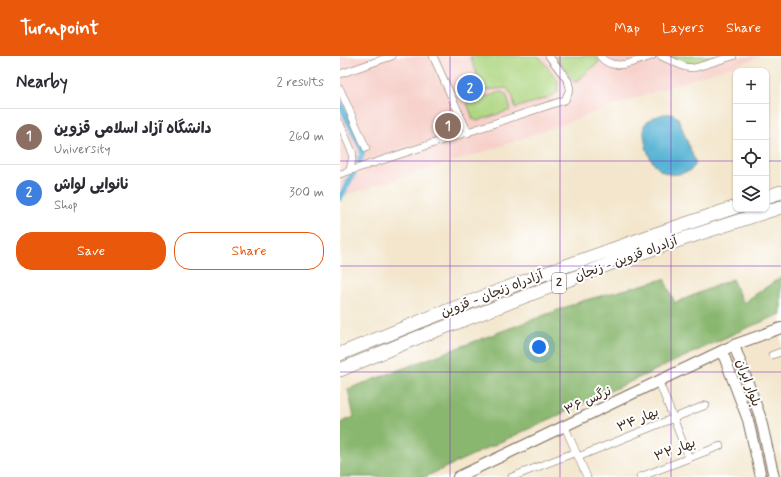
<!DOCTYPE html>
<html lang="en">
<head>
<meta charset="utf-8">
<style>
	:root { --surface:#fff; --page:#f2f2f3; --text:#2b2b33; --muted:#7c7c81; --line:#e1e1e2; --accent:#ea580c }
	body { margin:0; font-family:Mynerve,"Playpen Sans Arabic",sans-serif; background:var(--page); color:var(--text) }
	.controls { position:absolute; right:12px; top:12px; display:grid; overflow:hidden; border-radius:8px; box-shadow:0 1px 3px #0004 }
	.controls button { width:36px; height:36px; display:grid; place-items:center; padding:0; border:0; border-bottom:1px solid var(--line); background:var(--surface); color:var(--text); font:20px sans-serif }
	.you { position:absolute; left:199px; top:291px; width:14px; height:14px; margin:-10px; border:3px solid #fff; border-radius:50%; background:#1a73e8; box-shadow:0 0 0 6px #1a73e833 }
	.badge { display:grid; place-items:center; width:26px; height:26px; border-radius:50%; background:var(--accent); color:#fff; font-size:13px; font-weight:700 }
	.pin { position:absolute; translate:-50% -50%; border:2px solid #fff; box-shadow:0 1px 4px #0006 }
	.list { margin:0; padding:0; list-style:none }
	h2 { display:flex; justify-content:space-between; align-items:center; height:52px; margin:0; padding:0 16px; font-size:17px }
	h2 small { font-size:13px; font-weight:400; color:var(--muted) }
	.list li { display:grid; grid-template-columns:26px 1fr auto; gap:12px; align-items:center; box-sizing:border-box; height:56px; padding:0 16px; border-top:1px solid var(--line) }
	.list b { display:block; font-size:15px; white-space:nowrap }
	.list p { margin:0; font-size:13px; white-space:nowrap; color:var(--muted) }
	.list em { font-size:13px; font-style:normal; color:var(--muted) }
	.actions { display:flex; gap:8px; padding:12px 16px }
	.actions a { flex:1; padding:9px 0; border:1px solid var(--accent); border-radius:16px; text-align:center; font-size:14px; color:var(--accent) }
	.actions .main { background:var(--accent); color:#fff }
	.icon { flex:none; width:22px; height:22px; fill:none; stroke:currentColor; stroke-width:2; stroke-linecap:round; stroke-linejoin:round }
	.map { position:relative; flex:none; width:441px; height:421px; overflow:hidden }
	header { display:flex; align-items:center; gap:24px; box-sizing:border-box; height:56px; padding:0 20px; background:var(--accent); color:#fff }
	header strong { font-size:19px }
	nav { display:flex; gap:22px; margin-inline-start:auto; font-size:14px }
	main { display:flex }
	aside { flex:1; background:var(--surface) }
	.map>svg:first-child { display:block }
</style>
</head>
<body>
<header>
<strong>Turnpoint</strong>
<nav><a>Map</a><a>Layers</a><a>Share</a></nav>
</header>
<main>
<aside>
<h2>Nearby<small>2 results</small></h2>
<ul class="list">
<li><span class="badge" style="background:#8d6e63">1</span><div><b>دانشگاه آزاد اسلامی قزوین</b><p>University</p></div><em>260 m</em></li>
<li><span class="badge" style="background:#3f7fe0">2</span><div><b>نانوایی لواش</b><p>Shop</p></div><em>300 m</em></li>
</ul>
<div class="actions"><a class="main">Save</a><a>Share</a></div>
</aside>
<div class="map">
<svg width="441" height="421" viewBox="0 0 441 421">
	<rect width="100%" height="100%" fill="#fff"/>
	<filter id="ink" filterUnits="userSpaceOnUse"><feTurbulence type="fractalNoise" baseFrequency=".025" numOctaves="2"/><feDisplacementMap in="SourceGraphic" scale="8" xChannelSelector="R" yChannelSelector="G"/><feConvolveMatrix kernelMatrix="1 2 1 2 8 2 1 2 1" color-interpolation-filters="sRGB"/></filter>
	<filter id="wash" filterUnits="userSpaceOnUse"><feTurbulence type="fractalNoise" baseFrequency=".012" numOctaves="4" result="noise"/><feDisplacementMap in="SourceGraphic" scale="16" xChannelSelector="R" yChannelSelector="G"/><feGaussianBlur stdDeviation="0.9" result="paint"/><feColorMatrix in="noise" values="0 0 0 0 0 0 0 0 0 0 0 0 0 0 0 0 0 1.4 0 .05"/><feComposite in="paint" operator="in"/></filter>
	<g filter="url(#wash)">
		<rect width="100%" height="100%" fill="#f3e6cc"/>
		<path fill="#f7d0ca" d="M0 0H422L283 46 147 95 0 141Z"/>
		<path fill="#aed681" stroke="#748050" d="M130 0H199L218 25V36L207 42 175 52 173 41 167 32 145 34 142 32Z
			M215 0H255L259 6 235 27Z
			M329 0H384L353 8H346Z
			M161 36 166 38 171 54 137 65 133 63 127 47Z"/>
		<path fill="#8ab76f" stroke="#627046" d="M441 221V258L402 274 85 421H0V367L14 361 8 333 242 245 324 223 335 247 392 223 403 247Z"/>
		<path fill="#55b2d3" stroke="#486e78" d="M324 58H333L338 62 356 108 350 115C344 116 336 120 329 118 309 113 303 86 304 69L312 62Z"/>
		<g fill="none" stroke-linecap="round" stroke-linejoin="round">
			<path stroke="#55b2d3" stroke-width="6" d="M0 47 22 93V98L19 106
				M0 142 13 118"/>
		</g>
	</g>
	<g filter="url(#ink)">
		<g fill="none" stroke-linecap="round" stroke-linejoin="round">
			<defs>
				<path id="street" d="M93 0 128 77
					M260 0C273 17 295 5 312 0
					M321 0 345 11 354 12 393 0
					M0 18 52 0
					M0 33 26 92
					M0 68 13 98 10 114
					M0 118 225 44 230 33 228 25 209 0
					M432 299 441 296
					M319 326 349 402
					M225 371 247 421
					M238 401 366 349
					M172 421 236 396
					M300 421 380 390"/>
				<path id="secondary" d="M394 289 441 272
					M382 295 408 364 421 421
					M118 421 394 289 420 360 434 421"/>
				<path id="highway" d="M426 141 441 136
					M0 298C130 244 262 195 396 151
					M0 314 79 281 288 201 441 151"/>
			</defs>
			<use href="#street" stroke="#7b6c5b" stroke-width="8"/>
			<use href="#secondary" stroke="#7b6c5b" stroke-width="12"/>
			<use href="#highway" stroke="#7b6c5b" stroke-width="14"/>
			<use href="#street" stroke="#fff" stroke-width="7"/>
			<use href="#secondary" stroke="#fff" stroke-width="10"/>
			<use href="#highway" stroke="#fff" stroke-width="13"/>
		</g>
	</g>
	<path fill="none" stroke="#7b2cbf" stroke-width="1" stroke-opacity="0.55" d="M110 0V421M220 0V421M331 0V421M0 105H396M426 105H441M0 210H441M0 316H441"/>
	<g text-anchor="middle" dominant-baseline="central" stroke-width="4" stroke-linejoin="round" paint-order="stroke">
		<rect fill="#fff" stroke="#766a62" stroke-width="1" x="212" y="217" width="14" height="20" rx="3"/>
		<g font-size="12" font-weight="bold" fill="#3b2a1e">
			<text x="219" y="227">2</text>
		</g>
		<g font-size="13" fill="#3b2a1e" stroke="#fff">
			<text transform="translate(286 203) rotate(-20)">آزادراه قزوین - زنجان</text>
			<text transform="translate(152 238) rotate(-21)">آزادراه زنجان - قزوین</text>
			<text transform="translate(408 327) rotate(70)">بلوار ایران</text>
			<text transform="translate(248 345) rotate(-25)">نرگس ۳۶</text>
			<text transform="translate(298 364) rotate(-23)">بهار ۳۴</text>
			<text transform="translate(335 394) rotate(-21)">بهار ۳۲</text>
		</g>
	</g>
</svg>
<div class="controls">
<button>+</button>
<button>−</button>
<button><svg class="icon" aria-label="locate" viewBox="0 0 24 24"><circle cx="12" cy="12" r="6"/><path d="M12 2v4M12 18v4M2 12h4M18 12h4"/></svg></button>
<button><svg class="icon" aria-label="layers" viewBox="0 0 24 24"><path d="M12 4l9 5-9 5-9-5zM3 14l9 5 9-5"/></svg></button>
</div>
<div class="you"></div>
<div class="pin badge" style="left:108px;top:70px;background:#8d6e63">1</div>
<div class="pin badge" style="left:130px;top:32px;background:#3f7fe0">2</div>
</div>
</main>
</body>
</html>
